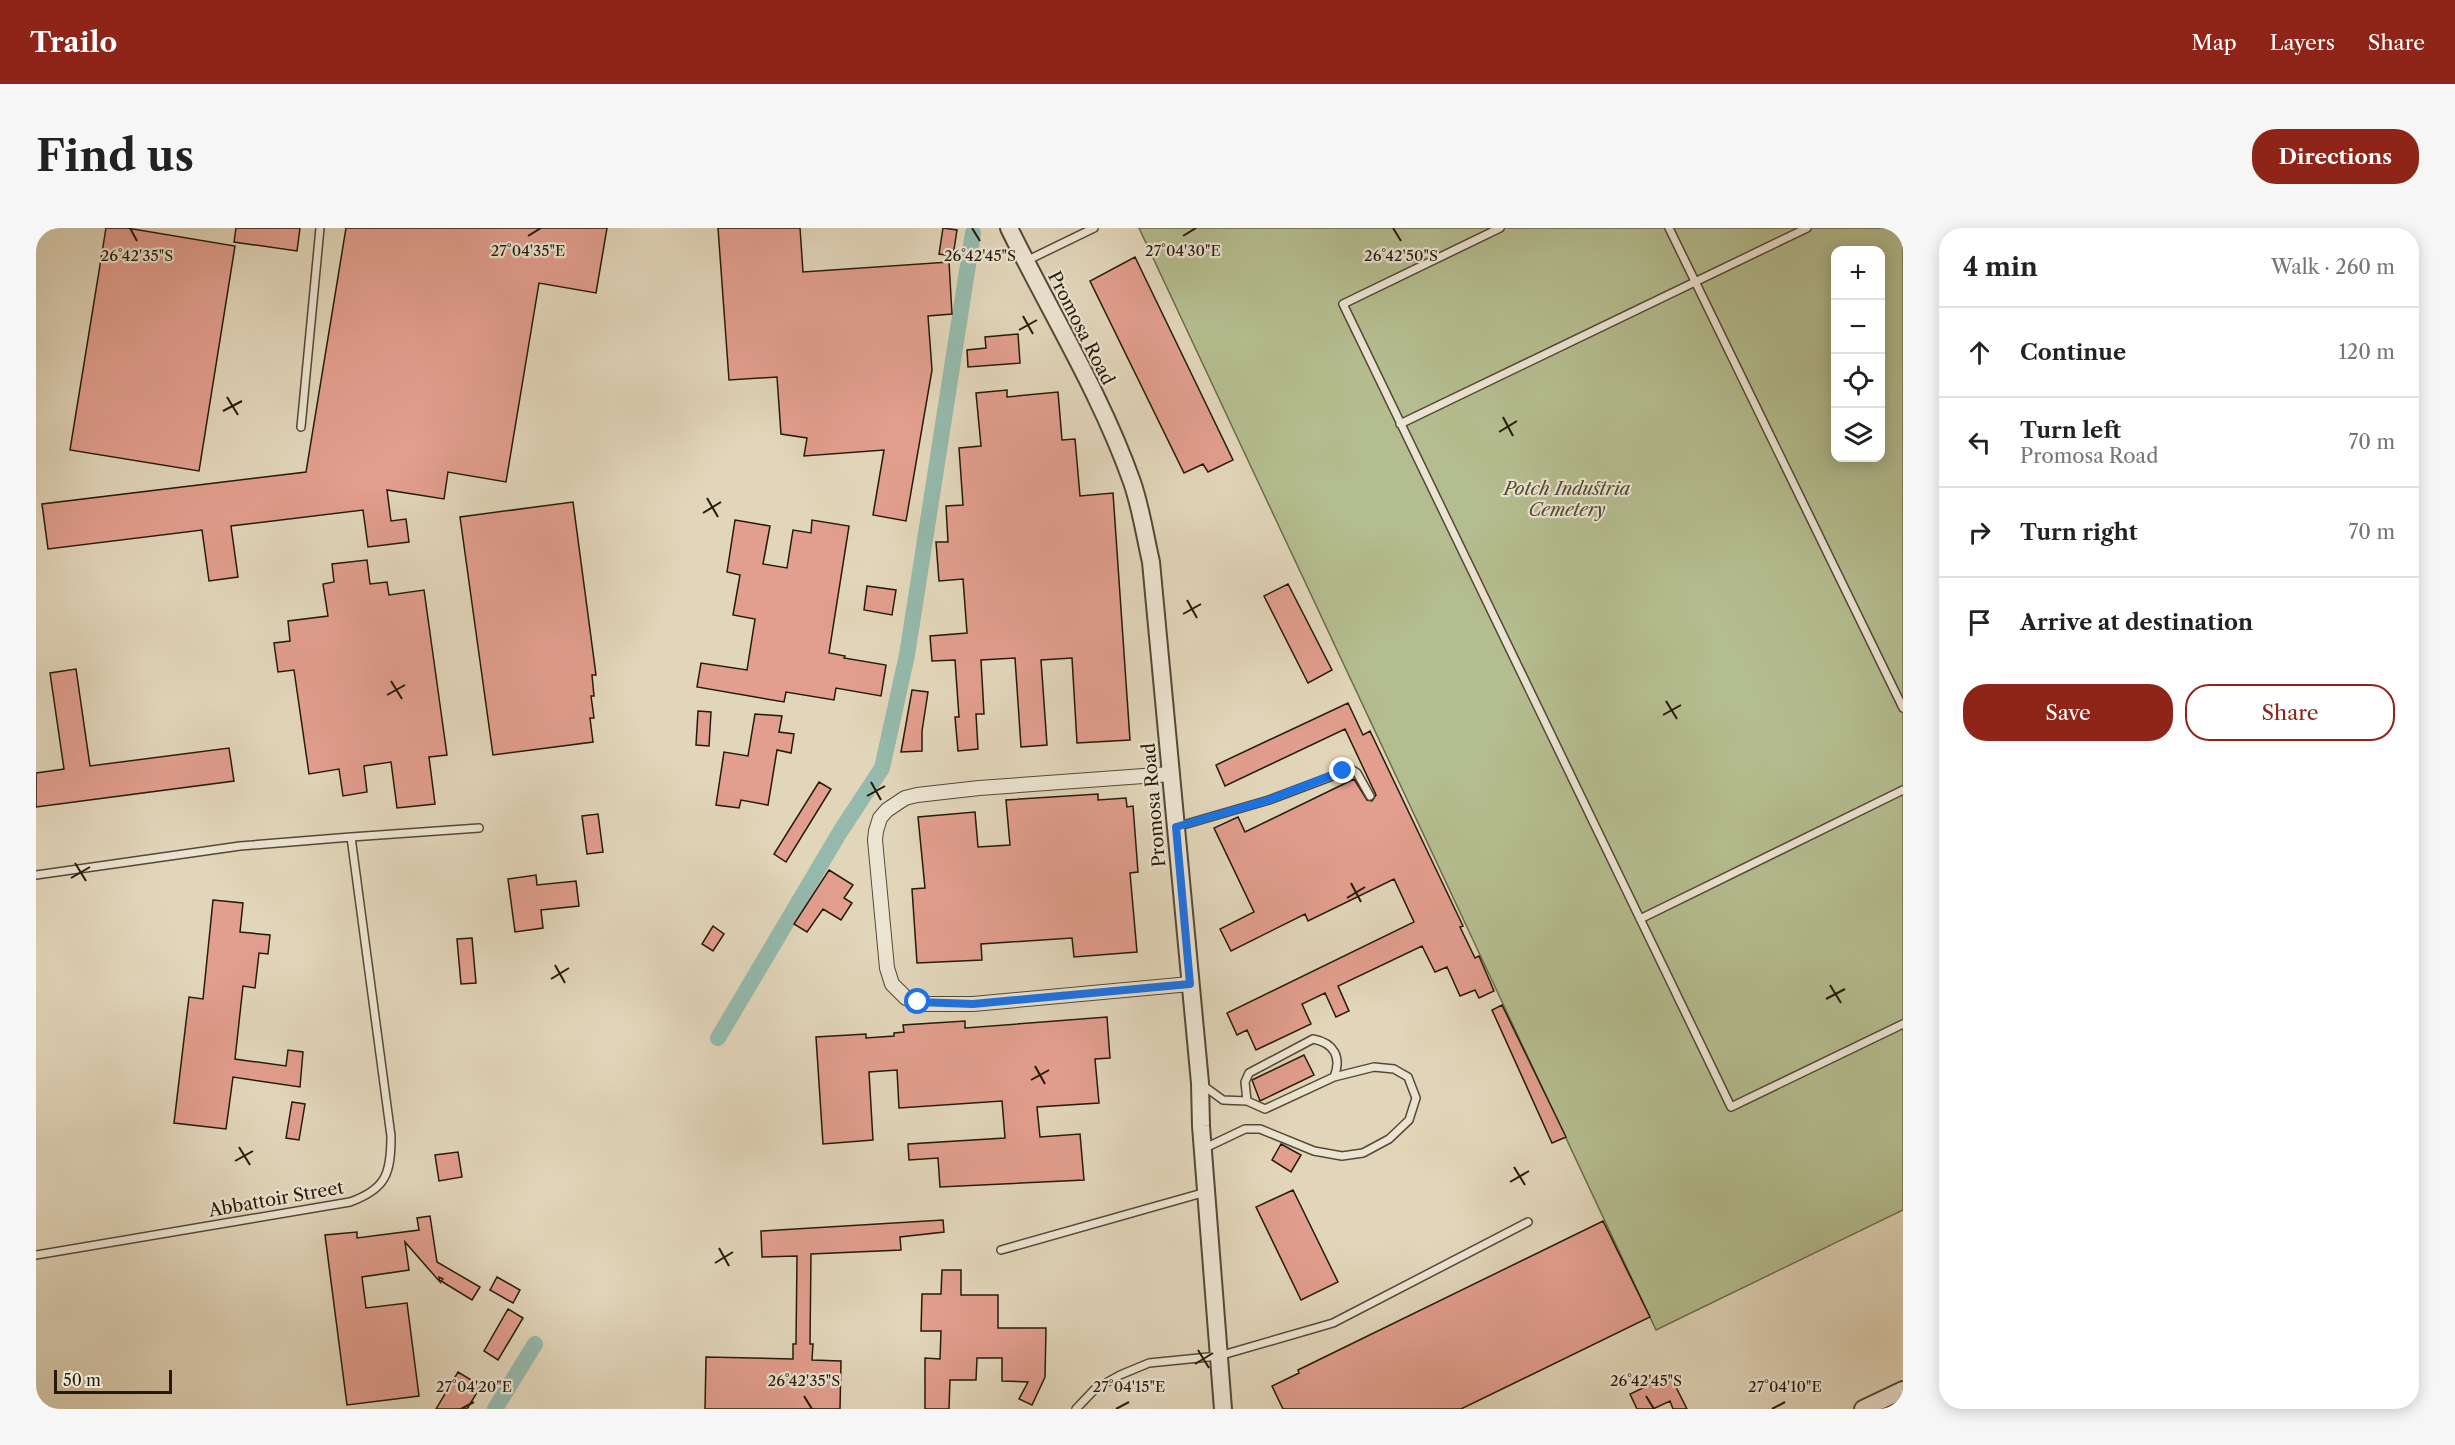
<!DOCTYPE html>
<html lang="en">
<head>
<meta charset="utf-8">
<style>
	:root { --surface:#fff; --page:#f6f6f6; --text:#222; --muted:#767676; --line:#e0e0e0; --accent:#8f2418 }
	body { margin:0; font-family:"Libre Caslon Text",serif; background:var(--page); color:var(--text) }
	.controls { position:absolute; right:18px; top:18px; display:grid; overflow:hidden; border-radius:12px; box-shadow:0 3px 15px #0003 }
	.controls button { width:54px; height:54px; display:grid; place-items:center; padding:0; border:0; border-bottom:2px solid var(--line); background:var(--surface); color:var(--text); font:30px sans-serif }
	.scale { position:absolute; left:18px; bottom:15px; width:118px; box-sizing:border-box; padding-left:6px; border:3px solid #251a0a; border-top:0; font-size:16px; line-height:21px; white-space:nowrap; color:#251a0a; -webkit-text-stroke:4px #ece4d2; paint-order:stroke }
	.stop { position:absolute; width:18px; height:18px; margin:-14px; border:4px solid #1a73e8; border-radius:50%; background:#fff }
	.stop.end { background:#1a73e8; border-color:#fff; box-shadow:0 2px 6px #0008 }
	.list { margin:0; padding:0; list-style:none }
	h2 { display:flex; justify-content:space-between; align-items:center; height:78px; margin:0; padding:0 24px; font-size:26px }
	h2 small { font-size:20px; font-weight:400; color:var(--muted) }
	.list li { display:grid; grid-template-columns:39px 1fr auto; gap:18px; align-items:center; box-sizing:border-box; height:90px; padding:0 24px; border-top:2px solid var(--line) }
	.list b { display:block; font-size:22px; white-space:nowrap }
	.list p { margin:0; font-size:20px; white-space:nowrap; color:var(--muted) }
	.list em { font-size:20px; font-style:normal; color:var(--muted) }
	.actions { display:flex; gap:12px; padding:18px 24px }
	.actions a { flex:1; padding:14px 0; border:2px solid var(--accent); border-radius:24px; text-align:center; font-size:21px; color:var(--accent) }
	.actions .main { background:var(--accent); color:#fff }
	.icon { flex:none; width:33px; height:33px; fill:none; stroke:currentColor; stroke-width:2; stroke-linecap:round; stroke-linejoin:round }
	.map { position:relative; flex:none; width:1867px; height:1181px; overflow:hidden; border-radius:24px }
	header { display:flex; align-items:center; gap:36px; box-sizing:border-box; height:84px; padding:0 30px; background:var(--accent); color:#fff }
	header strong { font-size:28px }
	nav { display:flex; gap:33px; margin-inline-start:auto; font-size:21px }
	.intro { display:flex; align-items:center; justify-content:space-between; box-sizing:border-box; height:144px; padding:0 36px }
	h1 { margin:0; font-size:42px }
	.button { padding:15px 27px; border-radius:24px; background:var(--accent); color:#fff; font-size:21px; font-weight:700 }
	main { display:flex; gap:36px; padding:0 36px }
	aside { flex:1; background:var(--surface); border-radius:24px; box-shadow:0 3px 15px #0003 }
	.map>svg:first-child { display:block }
</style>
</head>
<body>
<header>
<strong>Trailo</strong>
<nav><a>Map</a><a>Layers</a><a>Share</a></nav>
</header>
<div class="intro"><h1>Find us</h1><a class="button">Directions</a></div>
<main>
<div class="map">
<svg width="1867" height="1181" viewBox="0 0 1867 1181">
	<rect width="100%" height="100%" fill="#e2d6ba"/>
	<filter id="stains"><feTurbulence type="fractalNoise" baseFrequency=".00333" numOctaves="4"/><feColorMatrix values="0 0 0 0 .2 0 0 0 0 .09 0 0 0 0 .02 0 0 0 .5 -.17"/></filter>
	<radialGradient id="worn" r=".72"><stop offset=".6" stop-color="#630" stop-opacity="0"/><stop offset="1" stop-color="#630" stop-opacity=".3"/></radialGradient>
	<path fill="#b4bd8f" stroke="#6c6c4c" stroke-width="1.5" fill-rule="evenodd" d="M1103 0H1867V982L1620 1102ZM1800 22H1844V230H1800Z"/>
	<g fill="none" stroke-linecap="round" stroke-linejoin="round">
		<path stroke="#95b9ac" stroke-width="16" d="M682 810 804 604 846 540 871 427 937 5
			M459 1181 499 1116"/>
	</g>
	<path fill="#e29e8e" stroke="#251a0a" stroke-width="1.5" d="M70 0H91L199 18 163 243 34 222Z
		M200 0H264L261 23 198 14Z
		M310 0H571L560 65 503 55 470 254 412 244 408 271 351 262 355 293 370 291 373 314 332 319 327 282 195 298 202 349 173 353 166 302 12 321 6 276 270 244Z
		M682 0H764L767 44 913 34 916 86 892 88 896 142 870 293 837 287 848 222 768 228 771 210 745 206 741 149 693 152Z
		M907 0 921 2 917 28 903 26Z
		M1099 29 1197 232 1172 244 1167 236 1148 245 1054 53Z
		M982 106 984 135 932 139 931 122 950 120 949 109Z
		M971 162V169L1022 164 1026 212 1039 211 1044 268 1077 265 1094 512 1041 515 1036 430 1005 432 1011 517 985 519 979 430 945 432 948 486H940L942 521 922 523 919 489H923L919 432 896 433 894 408 931 405 927 351 903 353 900 314H912L910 278 927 277 923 220 945 218 940 165Z
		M537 274 560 447H556L558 468H555L558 490H554L557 514 457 527 424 289Z
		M699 292 734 298 727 336 751 340 757 302 775 305 776 292 813 298 793 425 809 428 808 430 850 437 845 468 800 460 798 472 750 464 748 474 661 459 665 435 711 442 719 391 697 387 704 347 691 344Z
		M331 332 334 356 351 354 353 367 388 362 411 527 393 529 399 576 361 580 355 534 328 538 331 564 307 568 303 541 273 546 258 442 242 444 238 415 254 413 252 393 292 388 287 356 298 354 296 336Z
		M1252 356 1296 442 1272 455 1228 368Z
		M831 358 860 362 856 387 828 382Z
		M40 441 54 538 193 520 198 553 0 579V545L28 541 14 445Z
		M876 462 892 464 886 503V523L865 524Z
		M1312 475 1327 507 1334 503 1427 698 1424 699 1439 730 1443 728 1458 763 1443 770 1439 762 1424 768 1411 739 1399 744 1386 718 1302 758 1313 783 1300 789 1289 765 1266 776 1275 796 1220 822 1211 802 1201 807 1191 785 1378 694 1358 651 1272 693 1269 686 1195 723 1184 701 1218 684 1178 600 1202 589 1209 604 1318 551 1331 572 1336 573 1340 567 1309 501 1189 558 1180 537Z
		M662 483 675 484 673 518 660 517Z
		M719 486 746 488 743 504 758 506 755 525 741 522 732 577 705 572 703 580 680 577 688 524 712 528Z
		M783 554 795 561 750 634 738 626Z
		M1062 566V572L1090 570 1091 579 1097 578 1102 644 1094 645 1101 724 1038 729 1036 710 945 716 946 732 881 735 876 661 889 660 882 589 939 584 942 619 974 617 970 572Z
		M562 586 567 624 551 626 546 588Z
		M793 642 817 657 808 670 816 675 805 692 787 681 771 704 758 696Z
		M500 647 501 657 540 653 543 678 505 682 507 700 479 704 472 651Z
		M177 672 207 675 204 704 234 707 232 726 223 725 219 760 207 758 199 831 250 838 252 822 267 824 264 859 197 849 190 901 138 895 153 769 167 771Z
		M677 698 688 706 677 723 666 716Z
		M436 710 440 755 425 756 421 711Z
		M1466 777 1530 909 1516 915 1456 782Z
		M1071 789 1074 830 1059 831 1063 875 1001 879 1004 909 1044 906 1048 952 904 959 902 930 873 932 872 916 969 910 966 873 863 880 861 842 833 844 837 912 787 916 780 809 830 806V810L858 808V805L868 804 867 797 929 793V800Z
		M1268 827 1278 847 1224 873 1216 852Z
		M256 874 269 876 263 912 250 910Z
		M1245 916 1265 927 1255 944 1236 932Z
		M422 924 426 949 403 953 399 927Z
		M1257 962 1302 1054 1265 1072 1220 979Z
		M394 988 401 1034 444 1059 436 1072 405 1053 407 1051 403 1049 404 1054 369 1014 373 1042 326 1049 330 1080 371 1075 383 1168 311 1177 289 1007 321 1004V1010L383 1002 381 990Z
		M907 992 908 1004 864 1009 865 1022 775 1026 774 1116H777L776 1132 805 1133 804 1181H669L670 1129 757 1131V1116H760L761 1028 726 1029 725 1003Z
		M1567 993 1614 1089 1425 1181H1247L1236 1158 1263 1145 1262 1142Z
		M906 1042H925V1067H962V1100H1010L1009 1149 996 1177 983 1171 992 1154 966 1153V1130H941L940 1152H914L913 1181H889V1130L904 1131 905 1103H885L886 1066H905Z
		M461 1049 484 1062 477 1075 454 1062Z
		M472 1081 487 1090 462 1132 448 1123Z
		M422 1144 445 1158 431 1181H400Z
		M1634 1147 1651 1181H1637L1634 1173 1617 1181H1601L1594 1166Z"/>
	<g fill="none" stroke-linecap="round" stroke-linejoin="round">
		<defs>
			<path id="service" d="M1464 0 1307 76 1695 879 1867 796
				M1633 0 1867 480
				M990 33 1058 0
				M1364 196 1771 0
				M265 199 284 0
				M1140 599 1233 572 1315 541 1321 545 1334 568
				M315 609 443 600
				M0 647 204 618 315 609 355 908C355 946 350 961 314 974L0 1027
				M1604 691 1867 562
				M1165 856 1187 872 1211 873 1229 881 1298 849 1338 839 1358 841 1372 849 1380 870 1373 892 1353 911 1327 925 1306 928 1278 923 1224 901H1209L1169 920
				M1211 873 1209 854 1213 845 1277 811C1298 815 1306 829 1298 849
				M965 1022 1170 964
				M1040 1181 1059 1161 1084 1147 1113 1135 1183 1128 1297 1095 1492 994"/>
			<path id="minor" d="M1135 546 943 560 881 567 869 570 851 582 844 590 840 603 839 612 851 740 856 756 870 770 891 776H937L1154 756"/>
			<path id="tertiary" d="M973 0C1014 84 1065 166 1096 254 1105 280 1109 308 1115 334L1164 855 1165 898 1187 1181
				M1827 1181 1867 1162"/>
		</defs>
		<use href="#service" stroke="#544936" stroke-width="10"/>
		<use href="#minor" stroke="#544936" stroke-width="16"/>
		<use href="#tertiary" stroke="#544936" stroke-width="20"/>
		<use href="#service" stroke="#ece4d2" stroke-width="7"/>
		<use href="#minor" stroke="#ece4d2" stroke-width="14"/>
		<use href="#tertiary" stroke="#ece4d2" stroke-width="16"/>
	</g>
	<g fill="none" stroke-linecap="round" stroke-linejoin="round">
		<path stroke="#1a73e8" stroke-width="8" d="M882 774 937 776 1154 756 1140 599 1233 572 1307 543"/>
	</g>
	<path fill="none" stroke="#251a0a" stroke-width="2" d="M94 0 101 13M936 0 944 13M1357 0 1365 13M492 8 505 0M1147 8 1160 0M987 88 997 106M983 102 1001 92M191 169 202 187M187 183 206 173M1467 189 1477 208M1463 204 1481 193M671 270 682 289M667 285 685 274M1151 372 1161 390M1147 386 1165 376M355 453 366 471M351 467 369 457M1630 473 1641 491M1627 487 1645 477M835 554 845 572M831 568 849 558M39 635 50 653M35 650 54 639M1315 655 1325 674M1311 670 1329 659M519 737 529 755M515 751 533 740M1794 757 1805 775M1790 771 1809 761M999 838 1009 856M995 852 1013 842M203 919 214 937M199 933 217 923M1478 939 1489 957M1474 954 1493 943M683 1020 693 1038M679 1035 697 1024M1162 1122 1173 1140M1159 1136 1177 1125M768 1168 776 1181M1610 1168 1618 1181M425 1181 438 1174M1080 1181 1093 1174M1736 1181 1749 1174"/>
	<g text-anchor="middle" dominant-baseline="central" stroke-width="4.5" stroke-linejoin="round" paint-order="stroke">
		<g font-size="18" fill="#251a0a" stroke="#ece4d2">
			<text transform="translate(1045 100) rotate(63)">Promosa Road</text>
			<text transform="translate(1118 577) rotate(-95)">Promosa Road</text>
			<text transform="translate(240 971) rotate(-10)">Abbattoir Street</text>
		</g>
		<g font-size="18" font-style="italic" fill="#504b32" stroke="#ece4d2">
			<text x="1531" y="261">Potch Industria<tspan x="1531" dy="21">Cemetery</tspan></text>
		</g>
	</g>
	<g font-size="15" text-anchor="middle" fill="#251a0a" stroke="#ece4d2" stroke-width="4.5" stroke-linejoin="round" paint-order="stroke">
		<text x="492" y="28">27°04'35"E</text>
		<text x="1147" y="28">27°04'30"E</text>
		<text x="101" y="33">26°42'35"S</text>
		<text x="944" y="33">26°42'45"S</text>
		<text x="1365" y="33">26°42'50"S</text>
		<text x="768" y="1158">26°42'35"S</text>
		<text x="1610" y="1158">26°42'45"S</text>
		<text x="438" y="1164">27°04'20"E</text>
		<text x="1093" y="1164">27°04'15"E</text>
		<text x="1749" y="1164">27°04'10"E</text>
	</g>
	<rect width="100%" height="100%" filter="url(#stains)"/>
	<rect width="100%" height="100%" fill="url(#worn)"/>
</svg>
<div class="controls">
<button>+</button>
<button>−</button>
<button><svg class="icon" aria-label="locate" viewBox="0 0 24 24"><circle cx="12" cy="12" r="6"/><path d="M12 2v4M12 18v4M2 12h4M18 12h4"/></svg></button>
<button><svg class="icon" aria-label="layers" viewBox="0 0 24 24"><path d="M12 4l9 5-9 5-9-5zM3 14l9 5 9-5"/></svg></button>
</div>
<div class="scale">50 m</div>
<div class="stop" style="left:882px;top:774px"></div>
<div class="stop end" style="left:1307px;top:543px"></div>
</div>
<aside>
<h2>4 min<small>Walk · 260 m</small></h2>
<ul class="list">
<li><svg class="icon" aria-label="ahead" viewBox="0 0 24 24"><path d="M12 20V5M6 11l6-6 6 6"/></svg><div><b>Continue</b></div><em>120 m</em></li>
<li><svg class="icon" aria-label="left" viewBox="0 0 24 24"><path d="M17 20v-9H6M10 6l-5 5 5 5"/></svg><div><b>Turn left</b><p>Promosa Road</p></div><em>70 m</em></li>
<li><svg class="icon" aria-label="right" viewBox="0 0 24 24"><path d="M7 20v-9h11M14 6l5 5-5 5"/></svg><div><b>Turn right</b></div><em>70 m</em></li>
<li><svg class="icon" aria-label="arrive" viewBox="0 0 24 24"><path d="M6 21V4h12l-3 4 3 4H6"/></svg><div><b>Arrive at destination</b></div></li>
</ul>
<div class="actions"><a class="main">Save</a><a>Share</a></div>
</aside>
</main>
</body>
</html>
